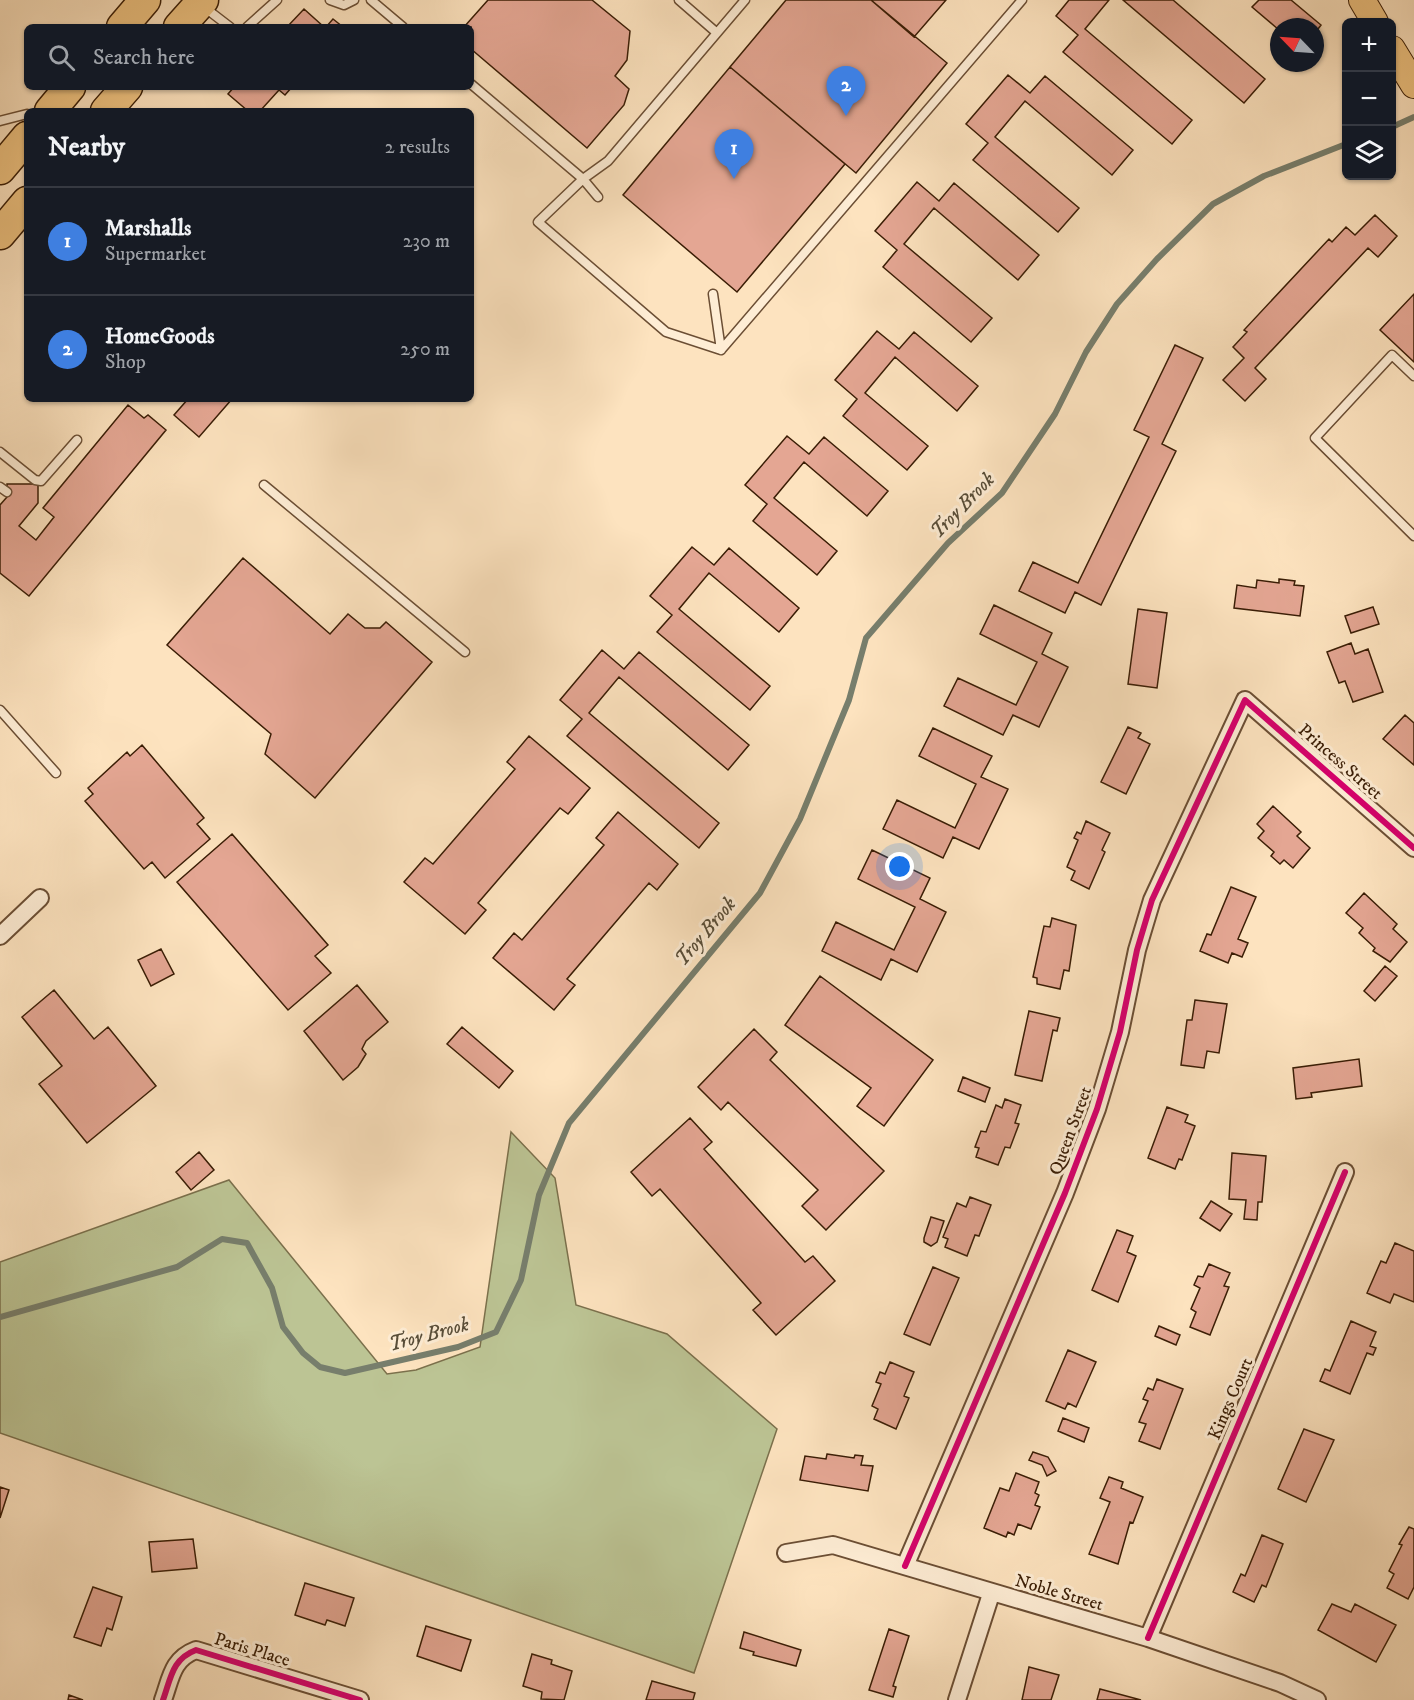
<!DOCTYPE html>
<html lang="en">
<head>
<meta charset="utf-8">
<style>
	:root { --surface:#171b24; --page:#20242c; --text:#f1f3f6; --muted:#9ea1a6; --line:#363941; --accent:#d93025 }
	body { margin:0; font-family:"IM FELL DW Pica",serif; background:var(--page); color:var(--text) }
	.controls { position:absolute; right:18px; top:18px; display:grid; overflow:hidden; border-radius:9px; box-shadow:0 2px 4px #0004 }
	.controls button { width:54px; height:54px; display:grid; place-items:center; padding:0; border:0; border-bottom:2px solid var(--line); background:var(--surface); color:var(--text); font:30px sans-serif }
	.compass { position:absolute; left:1270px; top:18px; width:54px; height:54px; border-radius:50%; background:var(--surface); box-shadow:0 2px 4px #0004; rotate:295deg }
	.you { position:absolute; left:900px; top:867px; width:21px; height:21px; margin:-15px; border:4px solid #fff; border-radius:50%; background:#1a73e8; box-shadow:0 0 0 9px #1a73e833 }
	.badge { display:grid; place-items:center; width:39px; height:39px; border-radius:50%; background:var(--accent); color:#fff; font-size:20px; font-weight:700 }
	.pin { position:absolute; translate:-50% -50px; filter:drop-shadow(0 2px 3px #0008) }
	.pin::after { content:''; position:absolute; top:32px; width:21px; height:18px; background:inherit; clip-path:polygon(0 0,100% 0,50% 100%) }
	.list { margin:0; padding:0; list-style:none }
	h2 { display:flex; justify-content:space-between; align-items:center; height:78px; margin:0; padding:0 24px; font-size:26px }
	h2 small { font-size:20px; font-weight:400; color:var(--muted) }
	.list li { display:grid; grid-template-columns:39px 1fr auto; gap:18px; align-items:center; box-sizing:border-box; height:108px; padding:0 24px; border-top:2px solid var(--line) }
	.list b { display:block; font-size:22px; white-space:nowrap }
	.list p { margin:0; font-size:20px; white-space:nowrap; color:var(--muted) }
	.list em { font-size:20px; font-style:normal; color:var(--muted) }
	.icon { flex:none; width:33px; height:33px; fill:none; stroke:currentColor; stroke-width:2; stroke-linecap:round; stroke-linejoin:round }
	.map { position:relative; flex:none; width:1414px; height:1700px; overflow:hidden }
	.search { position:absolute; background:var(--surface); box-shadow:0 2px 4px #0004; left:24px; top:24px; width:450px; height:66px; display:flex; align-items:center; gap:15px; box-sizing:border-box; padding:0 21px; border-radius:9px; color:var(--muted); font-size:22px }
	.panel { position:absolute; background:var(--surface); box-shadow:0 2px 4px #0004; left:24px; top:108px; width:450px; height:294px; border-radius:9px }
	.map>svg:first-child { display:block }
</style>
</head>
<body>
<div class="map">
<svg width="1414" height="1700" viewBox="0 0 1414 1700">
	<rect width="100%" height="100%" fill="#fde3bf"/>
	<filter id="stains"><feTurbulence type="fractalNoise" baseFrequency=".00333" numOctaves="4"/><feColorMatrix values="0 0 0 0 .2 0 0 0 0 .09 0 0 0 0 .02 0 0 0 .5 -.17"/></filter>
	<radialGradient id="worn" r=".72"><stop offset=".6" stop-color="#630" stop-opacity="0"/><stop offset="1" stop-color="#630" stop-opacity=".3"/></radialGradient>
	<path fill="#bcc494" stroke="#7b704c" stroke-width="1.5" d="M511 1132 555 1178 576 1305 667 1334 777 1429 694 1673 0 1433V1262L229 1180 387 1374 416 1370 480 1347Z"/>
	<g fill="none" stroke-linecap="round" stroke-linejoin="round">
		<path stroke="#777e6c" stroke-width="6" d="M1392 127 1414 117
			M0 1317 177 1267 222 1239 247 1243 272 1288 283 1327 303 1353 320 1367 345 1373 458 1347 496 1332 521 1280 539 1195 569 1123 760 893 800 819 849 700 866 638 948 543 1002 493 1055 414 1086 352 1117 304 1157 259 1213 204 1264 176 1346 144"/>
	</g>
	<path fill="#e4a693" stroke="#3a1d05" stroke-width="1.5" d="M488 0H592L630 31 627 60 615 76 629 89 624 105 587 148 471 49V27H464Z
		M786 0H871L947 63 856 173 730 67Z
		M871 0H946L914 37Z
		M1069 0H1109L1085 29 1192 120 1172 144 1063 52 1078 35 1056 16Z
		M1123 0H1173L1265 79 1244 103Z
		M1259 0H1291L1321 25 1315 33V27H1279V30L1252 7Z
		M304 9 324 27H287Z
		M333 19 343 27H326Z
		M730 67 845 164 737 292 623 195Z
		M1008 75 1030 93 1045 76 1133 150 1112 175 1025 101 995 137 1079 208 1058 232 973 160 988 143 966 124Z
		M234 87H292L285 95 279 90 260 111H248L228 94Z
		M917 182 939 201 954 183 1039 255 1018 280 934 208 904 244 992 318 971 342 883 267 897 250 875 231Z
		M1375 215 1397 236 1378 257 1368 248 1255 368 1266 379 1245 401 1223 380 1244 358 1233 347 1247 332 1244 330 1329 239 1332 242 1346 227 1355 235Z
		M1414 294V362L1380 330Z
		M877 331 899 349 914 332 978 386 957 411 895 357 865 393 928 446 907 470 843 416 857 399 835 380Z
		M1175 345 1203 358 1162 444 1176 451 1101 605 1075 592 1065 613 1019 591 1033 562 1078 583 1149 437 1134 430Z
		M188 399H232L199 437 174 415Z
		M128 405 144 418 148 415 166 430 29 596 0 573V505L7 497V484H38V503L19 526 36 540 54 517 43 508Z
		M787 436 809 454 824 437 888 491 867 516 804 462 774 498 837 551 817 575 753 521 767 504 745 485Z
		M692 547 714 565 729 548 799 608 779 632 709 573 679 609 770 686 750 710 657 632 672 615 650 596Z
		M243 558 330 634 348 614 365 628H380L386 622 432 662 315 798 265 754 271 734 167 645Z
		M1279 579 1295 581 1294 585 1304 586 1300 616 1234 608 1237 585 1256 588 1257 580 1279 583Z
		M994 605 1052 633 1042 654 1068 667 1039 727 1013 715 1003 735 944 706 958 678 1016 705 1037 662 980 634Z
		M1373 607 1379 624 1351 633 1345 616Z
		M1138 609 1167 613 1157 688 1128 684Z
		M1351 643 1355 654 1368 649 1383 692 1353 702 1345 681 1339 683 1327 652Z
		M602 650 624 669 639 652 749 745 728 770 619 677 589 713 719 823 699 848 567 736 582 719 560 700Z
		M1405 715 1414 723V765L1383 739Z
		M1128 727 1141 733 1138 738 1150 744 1126 794 1101 782Z
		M933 728 992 756 981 777 1008 789 979 849 953 837 943 858 883 829 897 800 955 828 976 784 919 756Z
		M529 736 590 788 568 814 560 808 478 903 486 910 465 934 404 882 425 858 433 864 515 769 507 762Z
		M142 745 204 818 197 824 210 839 165 878 152 862 144 869 85 801 93 794 88 788 127 752 130 756Z
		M1273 806 1301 832 1297 836 1310 848 1293 868 1284 860 1280 864 1271 856 1274 852 1258 838 1264 831 1257 824Z
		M618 812 678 864 657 890 649 883 567 979 575 985 554 1010 493 958 514 933 522 940 604 845 596 838Z
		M1086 821 1110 833 1102 850 1105 852 1089 889 1071 880 1075 871 1067 867 1078 840 1074 838 1077 832 1081 834Z
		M232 834 328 945 315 956 331 973 288 1010 177 882Z
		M872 850 930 878 920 899 946 912 917 972 891 959 881 980 822 951 836 922 894 950 915 907 858 879Z
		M1231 887 1256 897 1238 939 1248 943 1242 957 1232 953 1228 963 1200 951 1207 934 1211 935Z
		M1364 893 1397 924 1393 929 1407 942 1390 962 1373 951 1375 948 1359 933 1363 928 1346 913Z
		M1052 918 1076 925 1069 971 1064 970 1060 989 1037 984V978L1033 977 1044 926 1050 927Z
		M161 949 174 974 151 986 138 960Z
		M1385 966 1397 976 1375 1001 1364 991Z
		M820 976 933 1060 884 1126 857 1106 871 1088 785 1025Z
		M357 985 388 1022 366 1041 362 1049 366 1054 358 1067 343 1080 304 1031Z
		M54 990 94 1039 108 1027 156 1086 87 1143 39 1084 62 1066 22 1017Z
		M1195 1000 1227 1004 1219 1053 1207 1051 1204 1068 1181 1065 1187 1020H1192Z
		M1029 1011 1060 1018 1057 1031 1053 1030 1042 1081 1015 1075Z
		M462 1027 513 1071 499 1088 447 1044Z
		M754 1029 777 1052 770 1060 884 1171 826 1230 802 1206 818 1190 728 1102 721 1110 698 1087Z
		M1359 1059 1362 1086 1311 1093 1312 1097 1296 1099 1293 1068Z
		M963 1077 990 1088 985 1102 958 1091Z
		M1005 1099 1021 1105 1015 1123 1019 1124 1010 1148 1005 1147 998 1165 976 1157 979 1148 975 1147 981 1131 986 1132 996 1105 1002 1108Z
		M1167 1107 1188 1115 1185 1122 1195 1126 1182 1160 1179 1159 1175 1169 1148 1158Z
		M690 1118 712 1142 704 1149 805 1262 813 1256 835 1281 776 1335 753 1310 761 1303 660 1189 652 1196 631 1172Z
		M199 1152 214 1170 191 1190 176 1172Z
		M1232 1153 1266 1156 1262 1202H1258L1257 1220 1244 1219 1246 1200 1229 1199Z
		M970 1197 991 1205 979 1236 975 1235 967 1256 945 1247 948 1239 943 1237 957 1203 966 1207Z
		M1211 1201 1232 1214 1220 1231 1200 1218Z
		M931 1217 944 1221 937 1242 931 1246 924 1242V1238Z
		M1117 1230 1133 1236 1127 1252 1136 1256 1118 1302 1092 1290Z
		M1395 1243 1414 1251V1302L1394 1294 1390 1303 1367 1293 1381 1261 1386 1263Z
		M1209 1264 1230 1273 1224 1286 1229 1287 1210 1335 1190 1327 1196 1312 1191 1309 1200 1288 1194 1285 1198 1276 1203 1277Z
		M933 1267 959 1278 930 1345 904 1334Z
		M1351 1321 1376 1332 1370 1346 1376 1348 1373 1355 1367 1353 1350 1394 1320 1381 1325 1369 1330 1371Z
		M1159 1326 1180 1335 1176 1345 1155 1336Z
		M1068 1350 1096 1362 1076 1407 1068 1403 1065 1409 1046 1401Z
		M890 1362 914 1372 904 1396 909 1398 896 1429 874 1419 878 1409 872 1406 881 1384 876 1382 880 1372 885 1374Z
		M1157 1379 1183 1389 1160 1449 1139 1441 1146 1424 1139 1422 1148 1401 1143 1399 1148 1388 1153 1390Z
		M1063 1418 1089 1428 1084 1442 1058 1431Z
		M1304 1429 1334 1440 1306 1502 1278 1489Z
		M1033 1452 1048 1457 1056 1471 1047 1476 1042 1465 1029 1460Z
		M827 1454 854 1458 855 1455 863 1456 861 1465 873 1466 868 1491 800 1480 805 1456 826 1459Z
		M1016 1473 1039 1482 1035 1493 1039 1495 1035 1505 1040 1507 1031 1529 1018 1524 1014 1535 1008 1532 1006 1537 984 1528 1000 1488 1009 1491Z
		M1109 1477 1123 1482 1121 1488 1143 1497 1133 1523 1130 1522 1118 1564 1089 1554 1110 1502 1100 1498Z
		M0 1487 9 1490 0 1518Z
		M1409 1527 1414 1529V1587L1408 1599 1387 1588 1394 1574 1389 1571 1402 1545 1399 1544Z
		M1262 1535 1283 1544 1266 1587 1262 1585 1254 1602 1233 1592 1241 1574 1245 1576Z
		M193 1539 197 1568 152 1572 149 1542Z
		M305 1583 354 1598 345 1626 327 1620 325 1625 295 1615Z
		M93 1587 122 1597 112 1630 107 1628 101 1646 74 1637Z
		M1332 1604 1351 1612 1355 1604 1396 1625 1376 1662 1318 1630Z
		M426 1626 471 1640 461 1671 417 1656Z
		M889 1629 909 1636 893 1686 896 1687 893 1697 869 1690Z
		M744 1632 801 1650 796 1666 753 1655 754 1652 740 1648Z
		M532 1654 552 1660 551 1664 572 1671 564 1700 541 1699 542 1692 523 1686Z
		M1029 1667 1059 1675 1051 1700H1022Z
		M652 1681 695 1693 693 1700H646Z
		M1100 1689 1141 1700H1097Z
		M69 1695 83 1700H68Z"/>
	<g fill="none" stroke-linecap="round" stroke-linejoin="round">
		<defs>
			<path id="lane" d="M330 0 344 5 354 0
				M371 0 403 27
				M679 0 717 33
				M204 7 230 27
				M247 27 277 0
				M471 84 583 179 598 197
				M0 121 27 114
				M713 294 721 350
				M721 350 666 332 538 222 583 179 608 161 745 0
				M721 350 1022 0
				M1414 376 1392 355 1315 438 1414 536
				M0 452 35 480 41 481 77 440
				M264 485 465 652
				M0 487 7 492
				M0 710 56 773"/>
			<path id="street" d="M0 936 40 898
				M786 1553 833 1545 1148 1638 1280 1683 1317 1700
				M905 1566 1065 1193 1097 1109 1120 1032 1137 950 1152 900 1245 700 1414 848
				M1148 1638 1345 1172
				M163 1700C171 1678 172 1659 196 1650L360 1700
				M957 1700 991 1594"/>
			<path id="primary" d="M1362 0 1375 22
				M1392 49 1414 85"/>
			<path id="highway" d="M122 27 145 0
				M179 27 203 0
				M50 111 70 87
				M106 111 127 87
				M0 169 27 137
				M0 234 27 202"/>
		</defs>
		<use href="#lane" stroke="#6b4e34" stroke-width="11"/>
		<use href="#street" stroke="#6b4e34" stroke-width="20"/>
		<use href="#primary" stroke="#3a1d05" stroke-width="28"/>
		<use href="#highway" stroke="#3a1d05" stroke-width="33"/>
		<use href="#lane" stroke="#feedd5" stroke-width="8"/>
		<use href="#street" stroke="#feedd5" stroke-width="16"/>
		<use href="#primary" stroke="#eec280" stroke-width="26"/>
		<use href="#highway" stroke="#eec280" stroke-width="30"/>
		<defs>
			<path id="cycleway" d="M905 1566 1065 1193 1097 1109 1120 1032 1137 950 1152 900 1245 700 1414 848
				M1148 1638 1345 1172
				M163 1700C171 1678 172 1659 196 1650L360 1700"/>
		</defs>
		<use href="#cycleway" stroke="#feedd5" stroke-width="10"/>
		<use href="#cycleway" stroke="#d6006c" stroke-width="6"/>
	</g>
	<g text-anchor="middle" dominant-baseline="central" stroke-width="6" stroke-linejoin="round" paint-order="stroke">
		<g font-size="18" fill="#3a1d05" stroke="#feedd5">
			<text transform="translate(1340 762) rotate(41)">Princess Street</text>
			<text transform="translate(1071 1131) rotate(-70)">Queen Street</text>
			<text transform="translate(1231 1399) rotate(-67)">Kings Court</text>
			<text transform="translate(1059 1593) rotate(16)">Noble Street</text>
			<text transform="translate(252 1650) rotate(17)">Paris Place</text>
		</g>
		<g font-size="20" font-style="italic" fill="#584d38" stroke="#feedd5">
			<text transform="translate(963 506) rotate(-46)">Troy Brook</text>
			<text transform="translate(706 932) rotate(-50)">Troy Brook</text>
			<text transform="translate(429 1335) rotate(-15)">Troy Brook</text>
		</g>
	</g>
	<rect width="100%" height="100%" filter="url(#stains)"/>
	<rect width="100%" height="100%" fill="url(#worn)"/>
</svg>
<div class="controls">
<button>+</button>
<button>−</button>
<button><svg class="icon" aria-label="layers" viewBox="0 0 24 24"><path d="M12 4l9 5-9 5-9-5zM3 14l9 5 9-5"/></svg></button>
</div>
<svg class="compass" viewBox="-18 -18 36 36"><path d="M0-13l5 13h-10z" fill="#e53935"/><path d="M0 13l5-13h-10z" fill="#9ea1a6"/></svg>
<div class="you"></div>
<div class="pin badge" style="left:734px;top:179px;background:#3f7fe0">1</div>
<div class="pin badge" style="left:846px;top:116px;background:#3f7fe0">2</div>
<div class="search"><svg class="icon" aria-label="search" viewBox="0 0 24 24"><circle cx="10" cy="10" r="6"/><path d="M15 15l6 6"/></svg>Search here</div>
<section class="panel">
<h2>Nearby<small>2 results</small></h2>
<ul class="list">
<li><span class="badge" style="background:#3f7fe0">1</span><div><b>Marshalls</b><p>Supermarket</p></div><em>230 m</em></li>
<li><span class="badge" style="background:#3f7fe0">2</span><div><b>HomeGoods</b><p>Shop</p></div><em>250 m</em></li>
</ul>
</section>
</div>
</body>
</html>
